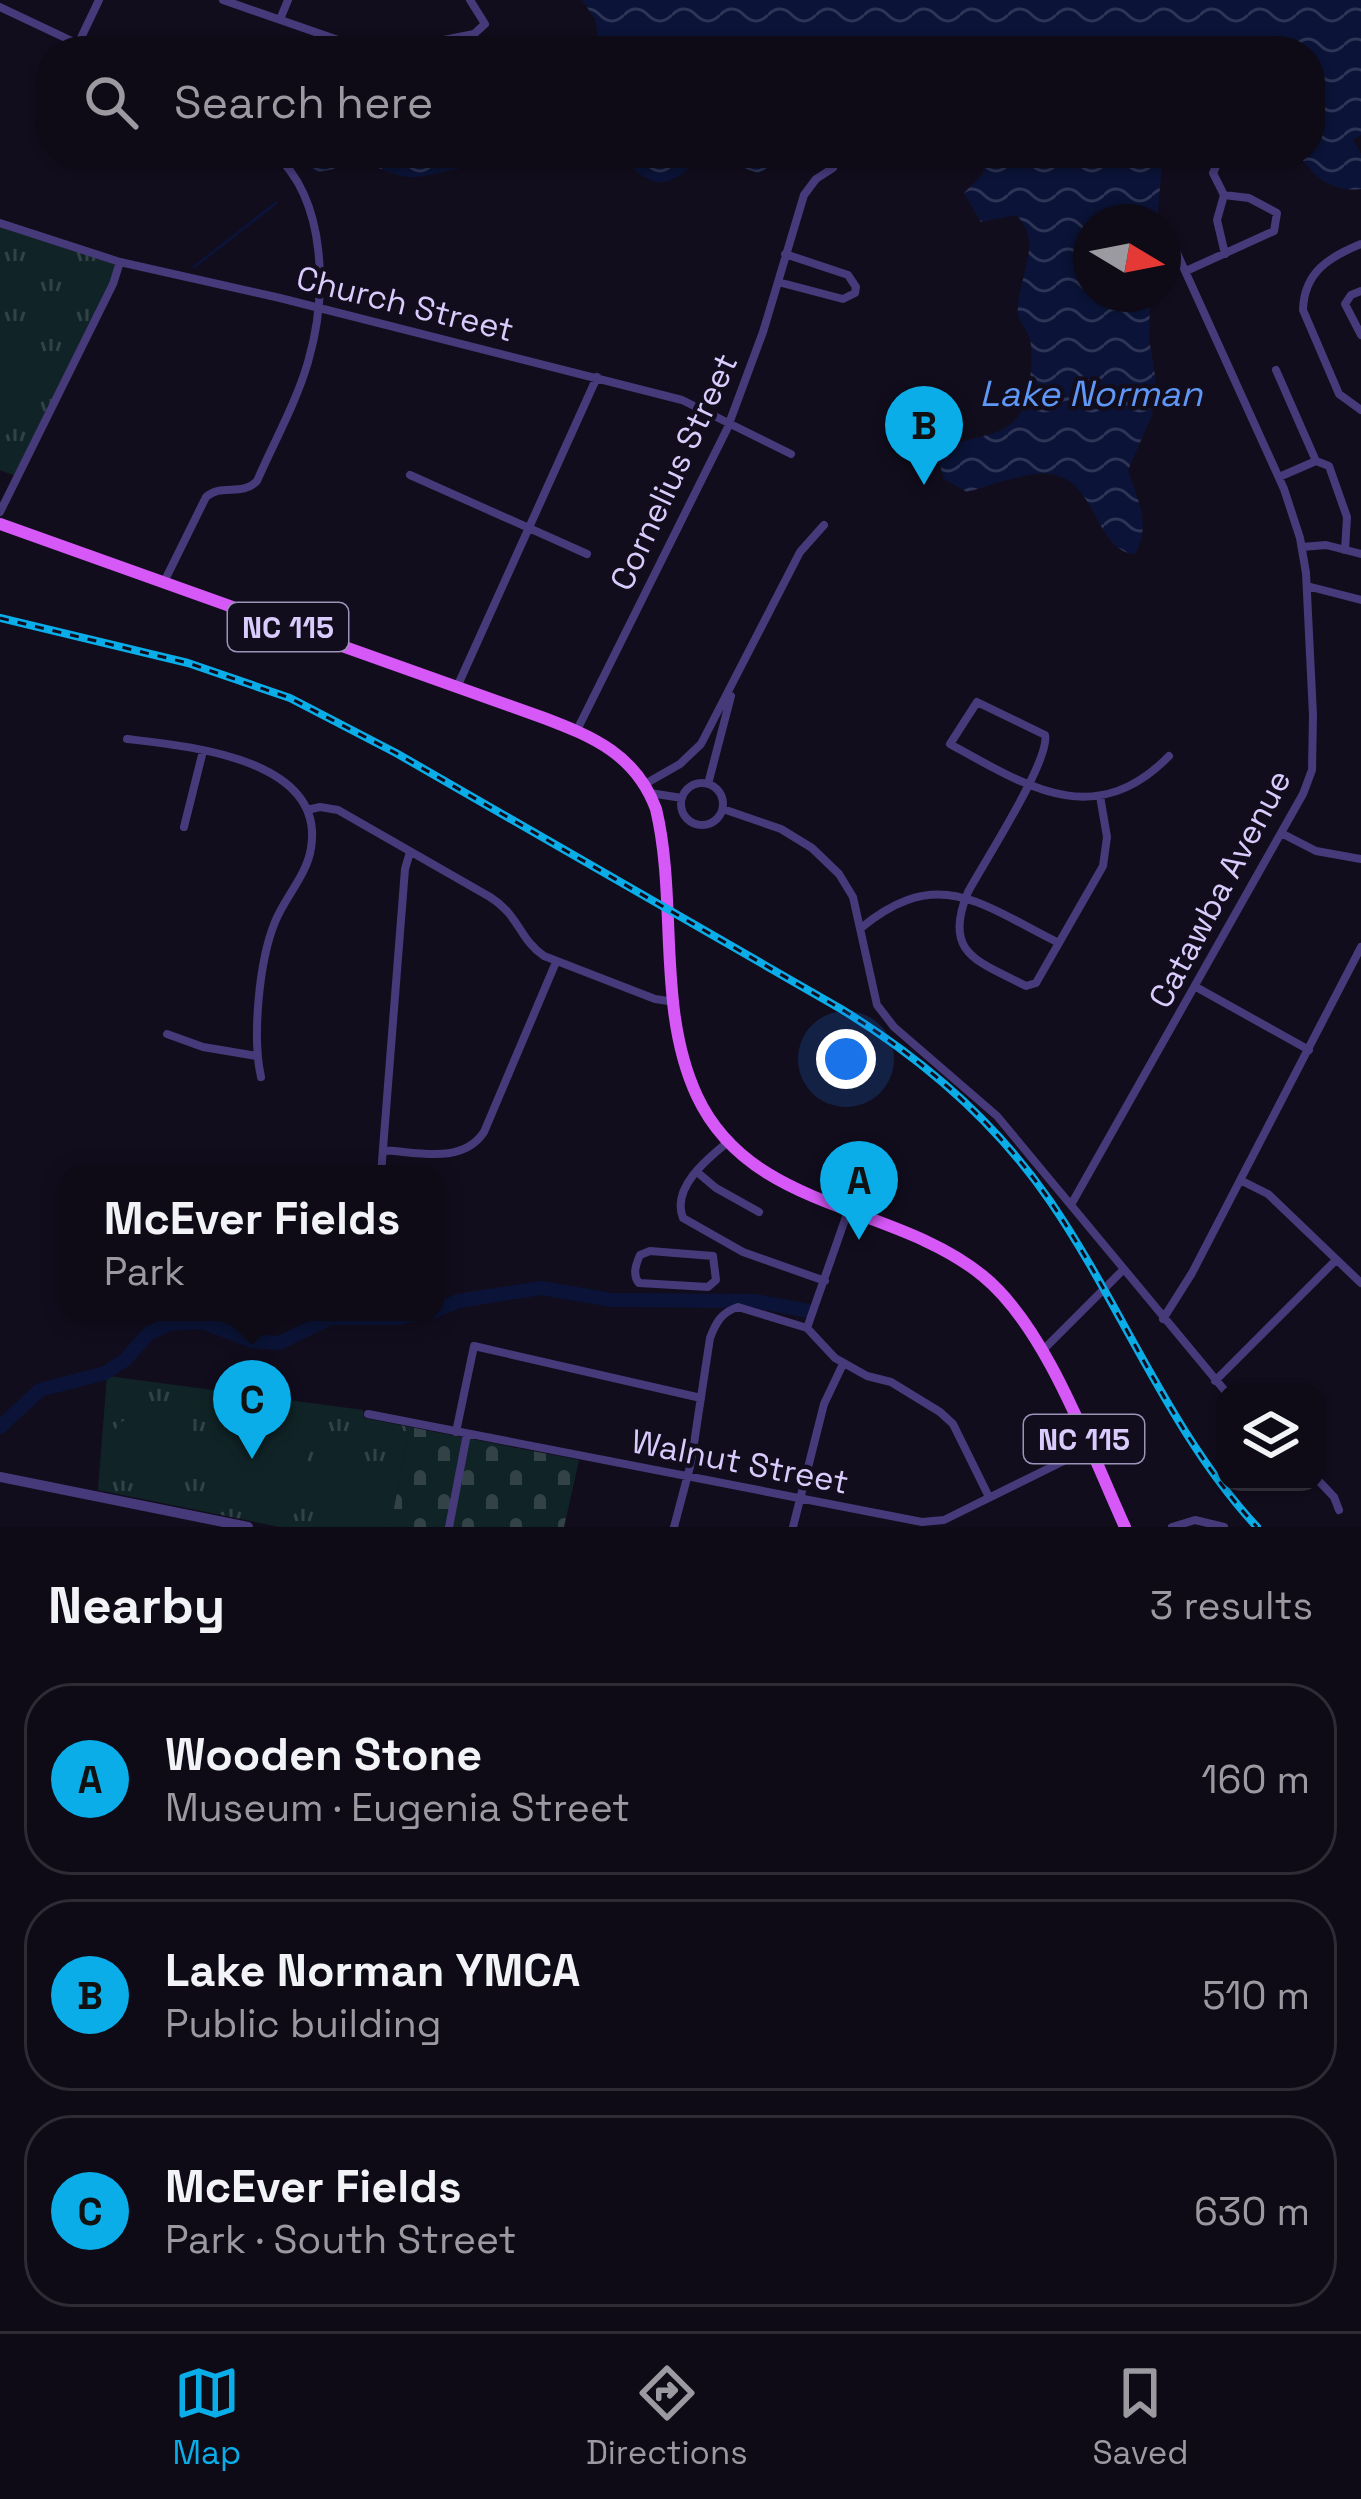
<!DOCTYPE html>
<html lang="en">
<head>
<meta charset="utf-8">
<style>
	:root { --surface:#0e0a16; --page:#17131f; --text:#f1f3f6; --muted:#9b9aa1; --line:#2e2b35; --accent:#0bade9 }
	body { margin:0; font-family:"Space Grotesk",sans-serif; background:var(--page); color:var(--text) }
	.controls { position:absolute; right:36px; bottom:36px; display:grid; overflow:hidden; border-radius:24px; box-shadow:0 3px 9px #0004 }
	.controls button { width:108px; height:108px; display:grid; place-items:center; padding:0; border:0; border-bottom:3px solid var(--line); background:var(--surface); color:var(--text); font:60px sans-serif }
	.compass { position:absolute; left:1073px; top:204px; width:108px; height:108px; border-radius:50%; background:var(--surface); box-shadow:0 3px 9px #0004; rotate:100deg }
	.you { position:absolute; left:846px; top:1059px; width:42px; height:42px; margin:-30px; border:9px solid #fff; border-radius:50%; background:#1a73e8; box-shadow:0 0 0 18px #1a73e833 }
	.badge { display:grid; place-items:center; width:78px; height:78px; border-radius:50%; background:var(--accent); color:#111; font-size:39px; font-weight:700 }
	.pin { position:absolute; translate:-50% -99px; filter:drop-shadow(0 3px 6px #0008) }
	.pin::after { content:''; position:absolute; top:63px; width:42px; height:36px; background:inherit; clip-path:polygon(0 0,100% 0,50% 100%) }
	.popup { position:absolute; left:60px; top:1165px; width:384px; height:156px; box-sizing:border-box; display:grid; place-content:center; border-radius:24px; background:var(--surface); filter:drop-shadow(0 3px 9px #0005); font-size:39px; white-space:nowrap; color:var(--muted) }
	.popup b { font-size:45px; color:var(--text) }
	.popup::after { content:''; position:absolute; left:50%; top:100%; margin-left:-24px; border:24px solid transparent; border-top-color:var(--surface) }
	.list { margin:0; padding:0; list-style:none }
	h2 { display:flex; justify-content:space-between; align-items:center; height:156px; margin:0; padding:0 48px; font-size:51px }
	h2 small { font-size:39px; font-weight:400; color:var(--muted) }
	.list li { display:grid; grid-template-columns:78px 1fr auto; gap:36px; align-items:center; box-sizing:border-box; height:192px; margin:0 24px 24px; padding:0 24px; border:3px solid var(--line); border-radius:48px }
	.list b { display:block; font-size:45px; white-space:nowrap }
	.list p { margin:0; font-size:39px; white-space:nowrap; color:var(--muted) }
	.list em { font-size:39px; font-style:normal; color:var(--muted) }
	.icon { flex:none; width:66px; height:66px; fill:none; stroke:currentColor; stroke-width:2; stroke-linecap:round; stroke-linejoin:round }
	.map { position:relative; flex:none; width:1361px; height:1527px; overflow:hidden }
	.search { position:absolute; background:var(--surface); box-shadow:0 3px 9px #0004; left:36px; right:36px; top:36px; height:132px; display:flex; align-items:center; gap:30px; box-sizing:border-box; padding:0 42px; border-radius:48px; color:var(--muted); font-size:45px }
	.sheet { height:804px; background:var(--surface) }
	nav { display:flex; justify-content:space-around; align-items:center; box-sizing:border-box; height:168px; border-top:3px solid var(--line); background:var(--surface); font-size:33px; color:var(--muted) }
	nav a { display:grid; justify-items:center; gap:6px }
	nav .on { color:var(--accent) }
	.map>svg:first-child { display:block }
</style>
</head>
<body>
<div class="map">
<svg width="1361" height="1527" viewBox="0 0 1361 1527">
	<defs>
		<pattern id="cemetery-stones" width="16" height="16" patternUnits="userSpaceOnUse" patternTransform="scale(3)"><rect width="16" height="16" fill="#102427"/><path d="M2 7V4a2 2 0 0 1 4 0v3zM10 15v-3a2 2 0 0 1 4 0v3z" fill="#324247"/></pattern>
		<pattern id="park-tufts" width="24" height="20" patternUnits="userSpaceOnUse" patternTransform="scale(3)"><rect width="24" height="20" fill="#102427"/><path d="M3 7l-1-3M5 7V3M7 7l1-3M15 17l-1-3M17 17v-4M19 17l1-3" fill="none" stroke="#324247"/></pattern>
		<pattern id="water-waves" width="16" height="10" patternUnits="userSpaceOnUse" patternTransform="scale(3)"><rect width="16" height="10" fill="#0b1438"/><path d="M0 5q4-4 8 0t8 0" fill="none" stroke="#2e3556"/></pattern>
	</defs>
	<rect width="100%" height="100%" fill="#120d1d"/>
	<path fill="url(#cemetery-stones)" d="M410 1427 579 1460 564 1527H390Z"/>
	<path fill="url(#park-tufts)" d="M0 224 120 262 16 476 0 470Z
		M107 1376 363 1410 364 1418 410 1427 390 1527H280L98 1490Z"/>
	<path fill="#102427" d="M0 355 40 372 42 378C33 403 23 425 0 439Z
		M158 1407 182 1414 191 1423 184 1495 179 1498 108 1476C98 1438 121 1412 158 1407Z
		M271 1407 287 1410 312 1425 296 1513 289 1518 205 1489C201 1443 225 1412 271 1407Z
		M349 1459C385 1464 400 1496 384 1527H321L311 1520 330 1462Z"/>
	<path fill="url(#water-waves)" d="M582 0H1361V135L1353 140 1361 154V189C1333 193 1312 176 1298 153H1310V51H581L591 46 598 36 595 19Z
		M300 153H502C490 161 423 179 409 177 393 176 380 166 363 165 346 164 331 171 315 172Z
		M614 153H803L758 173 708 156C661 188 661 194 614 153Z
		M985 153H1163L1157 222H1091V294H1150L1149 339 1157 388 1152 415 1128 470C1137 499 1152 524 1135 554 1095 552 1097 479 1050 474 1028 471 990 486 967 492L944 479 937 455C960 432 1000 444 1020 414 1030 398 1034 358 1030 339 1027 329 1020 324 1018 314 1015 282 1046 242 1016 215L981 222 964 193 983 174Z"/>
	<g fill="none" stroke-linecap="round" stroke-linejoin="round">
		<path stroke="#0b1438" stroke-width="3" d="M194 267 276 203"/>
		<path stroke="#0b1438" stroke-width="14" d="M435 1311 458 1301 541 1288 612 1300 755 1301 809 1311
			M0 1427 40 1390 105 1373 125 1360 149 1333 170 1324 202 1322 252 1341 279 1343 331 1318H399L426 1312"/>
		<path stroke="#473a7a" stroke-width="8" d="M223 0 364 49 394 50 474 34 485 24 470 0
			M0 7 93 51
			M281 17 288 0
			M78 44 99 0
			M1222 153 1213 173 1224 195
			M0 223 120 262 280 298 682 400 791 454
			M1361 244C1329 257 1304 272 1303 310L1339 394 1361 410
			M1186 271 1274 231 1277 213 1249 198 1224 195 1217 220 1225 254
			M778 282 843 299 855 293 856 287 848 275 785 254
			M1361 291 1351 295 1345 304 1361 335
			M1276 370 1316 461
			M410 475 587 554
			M1279 477 1316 461 1329 466 1347 517 1345 550
			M0 512 113 284 120 262
			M1302 547 1326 545 1361 554
			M164 582 206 497C222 483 241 497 257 481 274 442 296 403 308 362 327 297 328 201 274 153
			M1307 586 1361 600
			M457 687 597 377
			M577 730 727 429 763 332 804 195 816 179 833 168
			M127 739C187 746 326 758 311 848 307 875 285 897 275 922 259 961 252 1037 261 1077
			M681 804a21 21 0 1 1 42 0a21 21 0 1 1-42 0Z
			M645 784 680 764 701 744 800 552 824 525
			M708 784 731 696
			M650 793 682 798
			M1100 796 1107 837 1103 866 1036 983 1026 986C978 961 942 954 968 892 983 864 1051 759 1045 735L977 702 950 744C1026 786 1095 832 1169 756
			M723 809 781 829 812 848 839 874 853 897 877 1005 894 1027 997 1116 1226 1392
			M307 810 320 807 338 810 490 897C520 916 519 939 544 956L655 999 675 1002
			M184 827 203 751
			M1281 833 1316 851 1361 859
			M861 928C939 864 982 905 1059 943
			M1196 987 1309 1050
			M167 1034 203 1047 257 1056
			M728 1142C707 1159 671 1188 683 1218L743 1252 825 1281
			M383 1150C418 1152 462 1165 484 1132L556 962
			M697 1172 716 1188 759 1212
			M381 1174 405 869 410 852
			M1240 1180 1268 1194 1361 1283
			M1072 1203 1303 794 1312 770 1313 715 1306 573 1300 538 1284 489 1171 240
			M650 1251 713 1256 716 1280 708 1287 639 1283C632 1275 636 1264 640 1255Z
			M1163 1319 1192 1273 1361 947
			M807 1328 848 1211
			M1043 1350 1124 1269
			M1215 1381 1336 1260
			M368 1414 922 1522 944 1520 1088 1449
			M456 1432 474 1346 701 1398
			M1316 1478 1334 1497 1339 1510
			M449 1527 467 1434
			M674 1527 691 1463 710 1338C716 1322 722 1312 738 1307L807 1328 835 1358 867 1376 891 1382 940 1412 953 1424 989 1497
			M793 1527 824 1404 843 1364
			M1172 1527 1195 1520 1224 1527"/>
		<path stroke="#473a7a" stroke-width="10" d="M0 1477 248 1527"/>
		<path stroke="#d658f7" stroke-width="12" d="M0 524 544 718C594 737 636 755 656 809 678 901 656 1008 697 1096 751 1212 894 1203 983 1276 1047 1328 1090 1451 1125 1527"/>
		<defs>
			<path id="rail" d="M0 618 188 663 290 698 396 753 841 1009C923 1059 995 1121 1050 1201 1122 1306 1169 1432 1257 1527"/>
		</defs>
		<use href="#rail" stroke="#0bade9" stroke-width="8"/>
		<use href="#rail" stroke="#120d1d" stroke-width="3" stroke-dasharray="9" stroke-linecap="butt"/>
	</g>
	<g text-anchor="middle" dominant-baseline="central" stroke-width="9" stroke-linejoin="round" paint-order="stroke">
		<g fill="#120d1d" stroke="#9d92b9" stroke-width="3">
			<rect x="228" y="603" width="120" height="48" rx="9"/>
			<rect x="1024" y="1415" width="120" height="48" rx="9"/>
		</g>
		<g font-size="30" font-weight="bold" fill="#d9cbfc">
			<text x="288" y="627">NC 115</text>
			<text x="1084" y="1439">NC 115</text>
		</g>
		<g font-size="33" fill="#d9cbfc" stroke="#120d1d">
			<text transform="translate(405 304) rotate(14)">Church Street</text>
			<text transform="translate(674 472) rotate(-65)">Cornelius Street</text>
			<text transform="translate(1220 889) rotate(-62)">Catawba Avenue</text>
			<text transform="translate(740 1462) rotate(11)">Walnut Street</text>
		</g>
		<g font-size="36" font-style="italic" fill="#5f97f7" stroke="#120d1d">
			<text x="1091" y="394">Lake Norman</text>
		</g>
	</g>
</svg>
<div class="controls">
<button><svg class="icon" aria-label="layers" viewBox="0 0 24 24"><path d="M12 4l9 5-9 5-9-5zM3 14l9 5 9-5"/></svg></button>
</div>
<svg class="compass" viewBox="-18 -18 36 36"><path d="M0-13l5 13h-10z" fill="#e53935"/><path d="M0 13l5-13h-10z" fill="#9b9aa1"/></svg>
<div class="you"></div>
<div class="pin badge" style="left:859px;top:1240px">A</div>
<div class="pin badge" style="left:924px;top:485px">B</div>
<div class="pin badge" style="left:252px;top:1459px">C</div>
<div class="popup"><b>McEver Fields</b>Park</div>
<div class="search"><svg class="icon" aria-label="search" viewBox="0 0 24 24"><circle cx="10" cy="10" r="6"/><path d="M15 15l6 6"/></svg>Search here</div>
</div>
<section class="sheet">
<h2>Nearby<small>3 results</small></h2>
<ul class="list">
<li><span class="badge">A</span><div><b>Wooden Stone</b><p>Museum · Eugenia Street</p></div><em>160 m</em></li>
<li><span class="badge">B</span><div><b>Lake Norman YMCA</b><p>Public building</p></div><em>510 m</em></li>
<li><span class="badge">C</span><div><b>McEver Fields</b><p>Park · South Street</p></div><em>630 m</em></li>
</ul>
</section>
<nav>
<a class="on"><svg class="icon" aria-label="map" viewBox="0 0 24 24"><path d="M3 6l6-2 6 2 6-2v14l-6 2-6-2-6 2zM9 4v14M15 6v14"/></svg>Map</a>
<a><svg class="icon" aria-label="directions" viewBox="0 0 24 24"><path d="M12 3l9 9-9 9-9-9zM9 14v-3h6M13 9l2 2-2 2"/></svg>Directions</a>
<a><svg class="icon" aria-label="saved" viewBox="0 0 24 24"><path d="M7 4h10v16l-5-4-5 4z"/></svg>Saved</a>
</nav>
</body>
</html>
